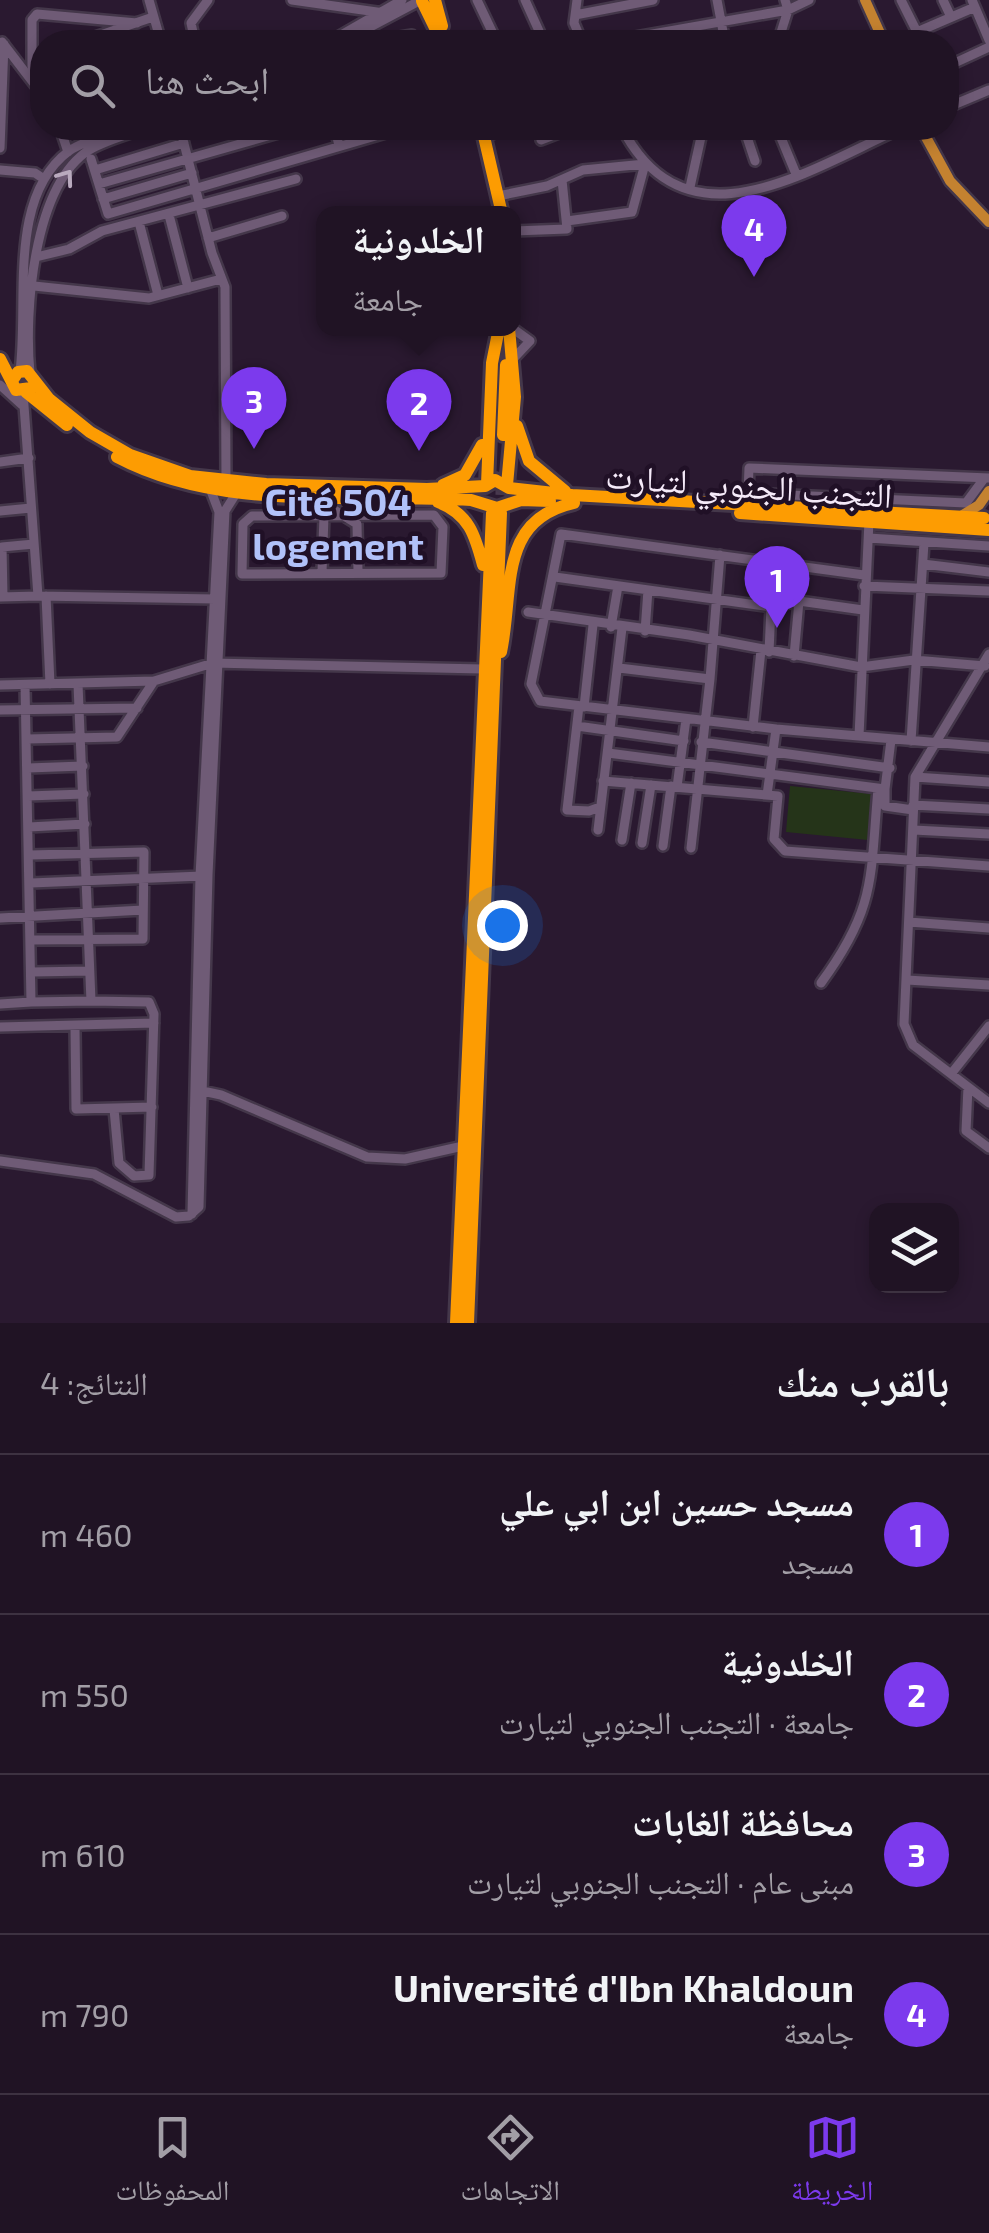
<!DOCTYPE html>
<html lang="ar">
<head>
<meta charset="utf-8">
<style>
	:root { --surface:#201324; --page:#2d2031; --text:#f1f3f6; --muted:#a29ea6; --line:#3d3241; --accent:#7c3aed }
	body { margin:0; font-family:"Exo 2","Noto Naskh Arabic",sans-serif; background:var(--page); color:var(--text); direction:rtl }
	.controls { position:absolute; right:30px; bottom:30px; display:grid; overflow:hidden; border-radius:20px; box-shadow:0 5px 15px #0003 }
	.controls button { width:90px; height:90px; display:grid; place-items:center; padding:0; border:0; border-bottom:2px solid var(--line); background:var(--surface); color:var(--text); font:50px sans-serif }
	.you { position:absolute; left:502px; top:925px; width:35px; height:35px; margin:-25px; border:8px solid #fff; border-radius:50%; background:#1a73e8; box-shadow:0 0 0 15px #1a73e833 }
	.badge { display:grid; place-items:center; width:65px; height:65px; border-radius:50%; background:var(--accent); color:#fff; font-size:32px; font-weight:700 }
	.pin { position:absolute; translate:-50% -82px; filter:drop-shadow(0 2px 5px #0008) }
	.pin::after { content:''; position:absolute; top:52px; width:35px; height:30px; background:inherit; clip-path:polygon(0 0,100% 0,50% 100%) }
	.popup { position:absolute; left:316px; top:206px; width:205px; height:130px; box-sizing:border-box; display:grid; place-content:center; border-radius:20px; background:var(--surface); filter:drop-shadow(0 2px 8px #0005); font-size:32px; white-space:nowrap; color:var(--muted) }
	.popup b { font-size:38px; color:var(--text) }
	.popup::after { content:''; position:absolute; left:50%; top:100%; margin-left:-20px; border:20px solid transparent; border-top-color:var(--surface) }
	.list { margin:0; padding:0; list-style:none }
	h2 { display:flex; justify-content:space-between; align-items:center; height:130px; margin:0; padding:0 40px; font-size:42px }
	h2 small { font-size:32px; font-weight:400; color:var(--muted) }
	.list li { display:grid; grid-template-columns:65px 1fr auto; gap:30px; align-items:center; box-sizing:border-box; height:160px; padding:0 40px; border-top:2px solid var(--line) }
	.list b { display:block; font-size:38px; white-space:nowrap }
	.list p { margin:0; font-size:32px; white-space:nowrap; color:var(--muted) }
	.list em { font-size:32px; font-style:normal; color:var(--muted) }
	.icon { flex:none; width:55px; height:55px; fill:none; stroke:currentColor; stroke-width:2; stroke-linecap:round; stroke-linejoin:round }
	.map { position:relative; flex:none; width:989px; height:1323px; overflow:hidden; direction:ltr }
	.search { position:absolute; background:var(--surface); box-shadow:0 5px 15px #0003; left:30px; right:30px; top:30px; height:110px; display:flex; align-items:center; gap:25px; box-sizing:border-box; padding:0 35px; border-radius:40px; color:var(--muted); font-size:38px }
	.sheet { height:770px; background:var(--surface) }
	nav { display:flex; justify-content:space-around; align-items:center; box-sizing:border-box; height:140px; border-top:2px solid var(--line); background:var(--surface); font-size:28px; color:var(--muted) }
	nav a { display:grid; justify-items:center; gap:5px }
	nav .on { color:var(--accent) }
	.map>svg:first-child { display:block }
</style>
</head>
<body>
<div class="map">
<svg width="989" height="1323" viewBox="0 0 989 1323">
	<rect width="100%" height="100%" fill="#2a1930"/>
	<path fill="#253419" d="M790 786 873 794 868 840 786 832Z"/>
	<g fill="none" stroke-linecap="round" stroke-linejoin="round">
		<path stroke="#48384e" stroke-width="12" stroke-dasharray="12 6" stroke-linecap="butt" d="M501 513 502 472"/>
		<defs>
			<path id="minor" d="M149 0 161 42
				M292 0 384 13
				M477 0 497 42
				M525 0 544 42
				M577 0 574 23 582 42
				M717 0 725 42
				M901 0 917 32 975 7
				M943 0 951 17
				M972 0 989 40
				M575 15 653 0
				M2 42 35 85
				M80 42 153 17
				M195 42 191 23 208 0
				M329 42 402 0
				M342 42 421 0
				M370 42 412 35 417 42
				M607 42 788 10 809 0
				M778 42 788 10 785 0
				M946 67 989 47
				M42 94 32 66V20L37 14 137 23
				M946 108 989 90
				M60 128 68 152
				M180 128 212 253 225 287 226 481
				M335 128 339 146
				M622 128C687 254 811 168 902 128
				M744 128 755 161
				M777 128 796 174
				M485 137 507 128
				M541 140 572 128
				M0 148 4 44
				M91 159 108 214 403 128
				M0 170 35 173 44 179
				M95 170 184 143
				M99 184 296 128
				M690 187 703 128
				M498 196 547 186 583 170 645 164 632 212 567 221
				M103 199 192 173
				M169 215 188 288
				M139 222 158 295
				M514 231 567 229 562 180
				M208 238 282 216
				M36 257 69 249 102 231 296 179
				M34 286 149 298 221 279
				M512 328 530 341 514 358
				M20 371C29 303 7 197 69 151 85 140 109 135 127 128
				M30 373C24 313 33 186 89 150 106 140 128 134 147 128
				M0 385 22 405
				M0 462 29 458
				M983 480 966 503 748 493 749 468 989 478
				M315 498 357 524 358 572
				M0 511 31 508
				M434 515 443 527 441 573 242 574 243 524 252 516Z
				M869 538 989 546
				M923 564 989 572
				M322 572 324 516
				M864 575 561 534 531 684 540 701 776 729 989 747
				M555 577 771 607 799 601 863 610
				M864 586 989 591
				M38 596 215 599
				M46 596 50 684
				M0 597 38 596 23 392
				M3 597 2 547 34 544
				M528 612 689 635 861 667 914 660 985 666
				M611 627 618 586
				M645 631 648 590
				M769 652 771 607
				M989 654 915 777 904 1024 913 1045 989 1103
				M794 656 799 601
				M619 668 710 679 691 848
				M710 679 720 555
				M0 685 154 681 213 663 482 669
				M579 706 567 810 589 811 600 807
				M584 707 593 625
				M0 710 137 708
				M577 726 684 741
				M753 727 761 650
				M859 736 869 521
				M27 739 117 737 154 681
				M911 741 924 543
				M701 742 890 768
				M608 753 885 789V806L913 810
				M28 768 83 766
				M915 777 989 782
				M603 781 778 796 774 839 785 851 989 866
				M677 787 686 719
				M885 789 891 740
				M767 795 776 729
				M28 796 84 794
				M913 805 989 809
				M29 827 85 824
				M598 830 622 628
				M914 830 989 834
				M622 840 631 783
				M642 843 651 785
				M663 846 671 786
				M30 855 144 852 143 939 32 940
				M31 883 202 876
				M0 918 143 910
				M909 922 989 928
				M32 972 89 971
				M907 980 989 985
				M821 983C877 907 870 877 878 789
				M91 1001 149 1002 154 1014 149 1175 134 1176 119 1163 114 1109
				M31 1002 91 1001 78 684
				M0 1004 31 1002 25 685
				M0 1027 154 1023
				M75 1028 76 1109 152 1107
				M951 1074 989 1026
				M968 1087 966 1131 989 1148
				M198 1090 221 1095 367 1157 405 1159 463 1146
				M0 1161 94 1174 176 1217 189 1216 199 1207 208 875 225 511 237 492
				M192 1214 200 876 219 512 211 491"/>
			<path id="major" d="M865 0 884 42
				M921 128 950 181 989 222
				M961 516 979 505 989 491"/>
			<path id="highway" d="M435 0 442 26
				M422 1 442 42
				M482 128 502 214
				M0 359 16 390 31 388
				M12 381 18 372 27 371 49 399 90 432 130 455 190 476 266 484 427 489 485 486 495 480 509 488 572 495 984 518
				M26 392 67 425
				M517 426 529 461 565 491
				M503 435 506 365
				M117 457C223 513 354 493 471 500L497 508 521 500 550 501
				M487 484 492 363 499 328
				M443 485 465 475 482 445
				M507 485 515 397 509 328
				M438 502C469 514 475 535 483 565
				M740 513 989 530
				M501 652C514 591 497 520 574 503
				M456 1323 492 513
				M468 1323 501 513"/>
		</defs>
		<use href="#minor" stroke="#44374a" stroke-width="14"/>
		<use href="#major" stroke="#44374a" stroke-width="15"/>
		<use href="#highway" stroke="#44374a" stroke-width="18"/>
		<use href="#minor" stroke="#6f5b76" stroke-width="9"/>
		<use href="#major" stroke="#c48230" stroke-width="10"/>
		<use href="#highway" stroke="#fd9c02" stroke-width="12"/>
	</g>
	<defs><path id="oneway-chevron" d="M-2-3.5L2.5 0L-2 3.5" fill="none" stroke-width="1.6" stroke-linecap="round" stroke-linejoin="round" transform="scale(2.5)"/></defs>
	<use stroke="#b9aabe" href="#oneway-chevron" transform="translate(66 177) rotate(-54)"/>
	<g text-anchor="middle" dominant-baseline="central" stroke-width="9" stroke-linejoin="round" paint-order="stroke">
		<g font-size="35" fill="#f5eaf9" stroke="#201026">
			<text transform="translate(749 484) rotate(4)">التجنب الجنوبي لتيارت</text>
		</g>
		<g font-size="38" font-weight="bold" fill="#b1c1f9" stroke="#201026">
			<text x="338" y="501">Cité 504<tspan x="338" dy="44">logement</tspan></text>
		</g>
	</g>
</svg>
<div class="controls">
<button><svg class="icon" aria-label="layers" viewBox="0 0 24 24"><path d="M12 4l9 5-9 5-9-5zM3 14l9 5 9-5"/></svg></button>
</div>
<div class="you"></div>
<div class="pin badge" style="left:777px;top:628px">1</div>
<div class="pin badge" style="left:419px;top:451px">2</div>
<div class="popup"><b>الخلدونية</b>جامعة</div>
<div class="pin badge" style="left:254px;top:449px">3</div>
<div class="pin badge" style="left:754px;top:277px">4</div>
<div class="search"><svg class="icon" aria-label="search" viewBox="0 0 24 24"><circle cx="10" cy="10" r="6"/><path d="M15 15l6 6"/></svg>ابحث هنا</div>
</div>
<section class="sheet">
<h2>بالقرب منك<small>النتائج: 4</small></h2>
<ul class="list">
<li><span class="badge">1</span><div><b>مسجد حسين ابن ابي علي</b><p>مسجد</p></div><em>460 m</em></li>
<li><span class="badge">2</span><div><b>الخلدونية</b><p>جامعة · التجنب الجنوبي لتيارت</p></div><em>550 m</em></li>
<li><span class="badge">3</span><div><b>محافظة الغابات</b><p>مبنى عام · التجنب الجنوبي لتيارت</p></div><em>610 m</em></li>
<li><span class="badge">4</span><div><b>Université d'Ibn Khaldoun</b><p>جامعة</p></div><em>790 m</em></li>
</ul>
</section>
<nav>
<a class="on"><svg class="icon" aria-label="map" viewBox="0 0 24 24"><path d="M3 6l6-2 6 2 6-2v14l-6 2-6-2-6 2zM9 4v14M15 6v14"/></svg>الخريطة</a>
<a><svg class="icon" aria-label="directions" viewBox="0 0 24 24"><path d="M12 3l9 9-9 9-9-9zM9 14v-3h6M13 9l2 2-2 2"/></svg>الاتجاهات</a>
<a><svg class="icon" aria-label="saved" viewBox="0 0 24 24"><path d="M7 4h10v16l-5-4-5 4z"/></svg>المحفوظات</a>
</nav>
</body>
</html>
